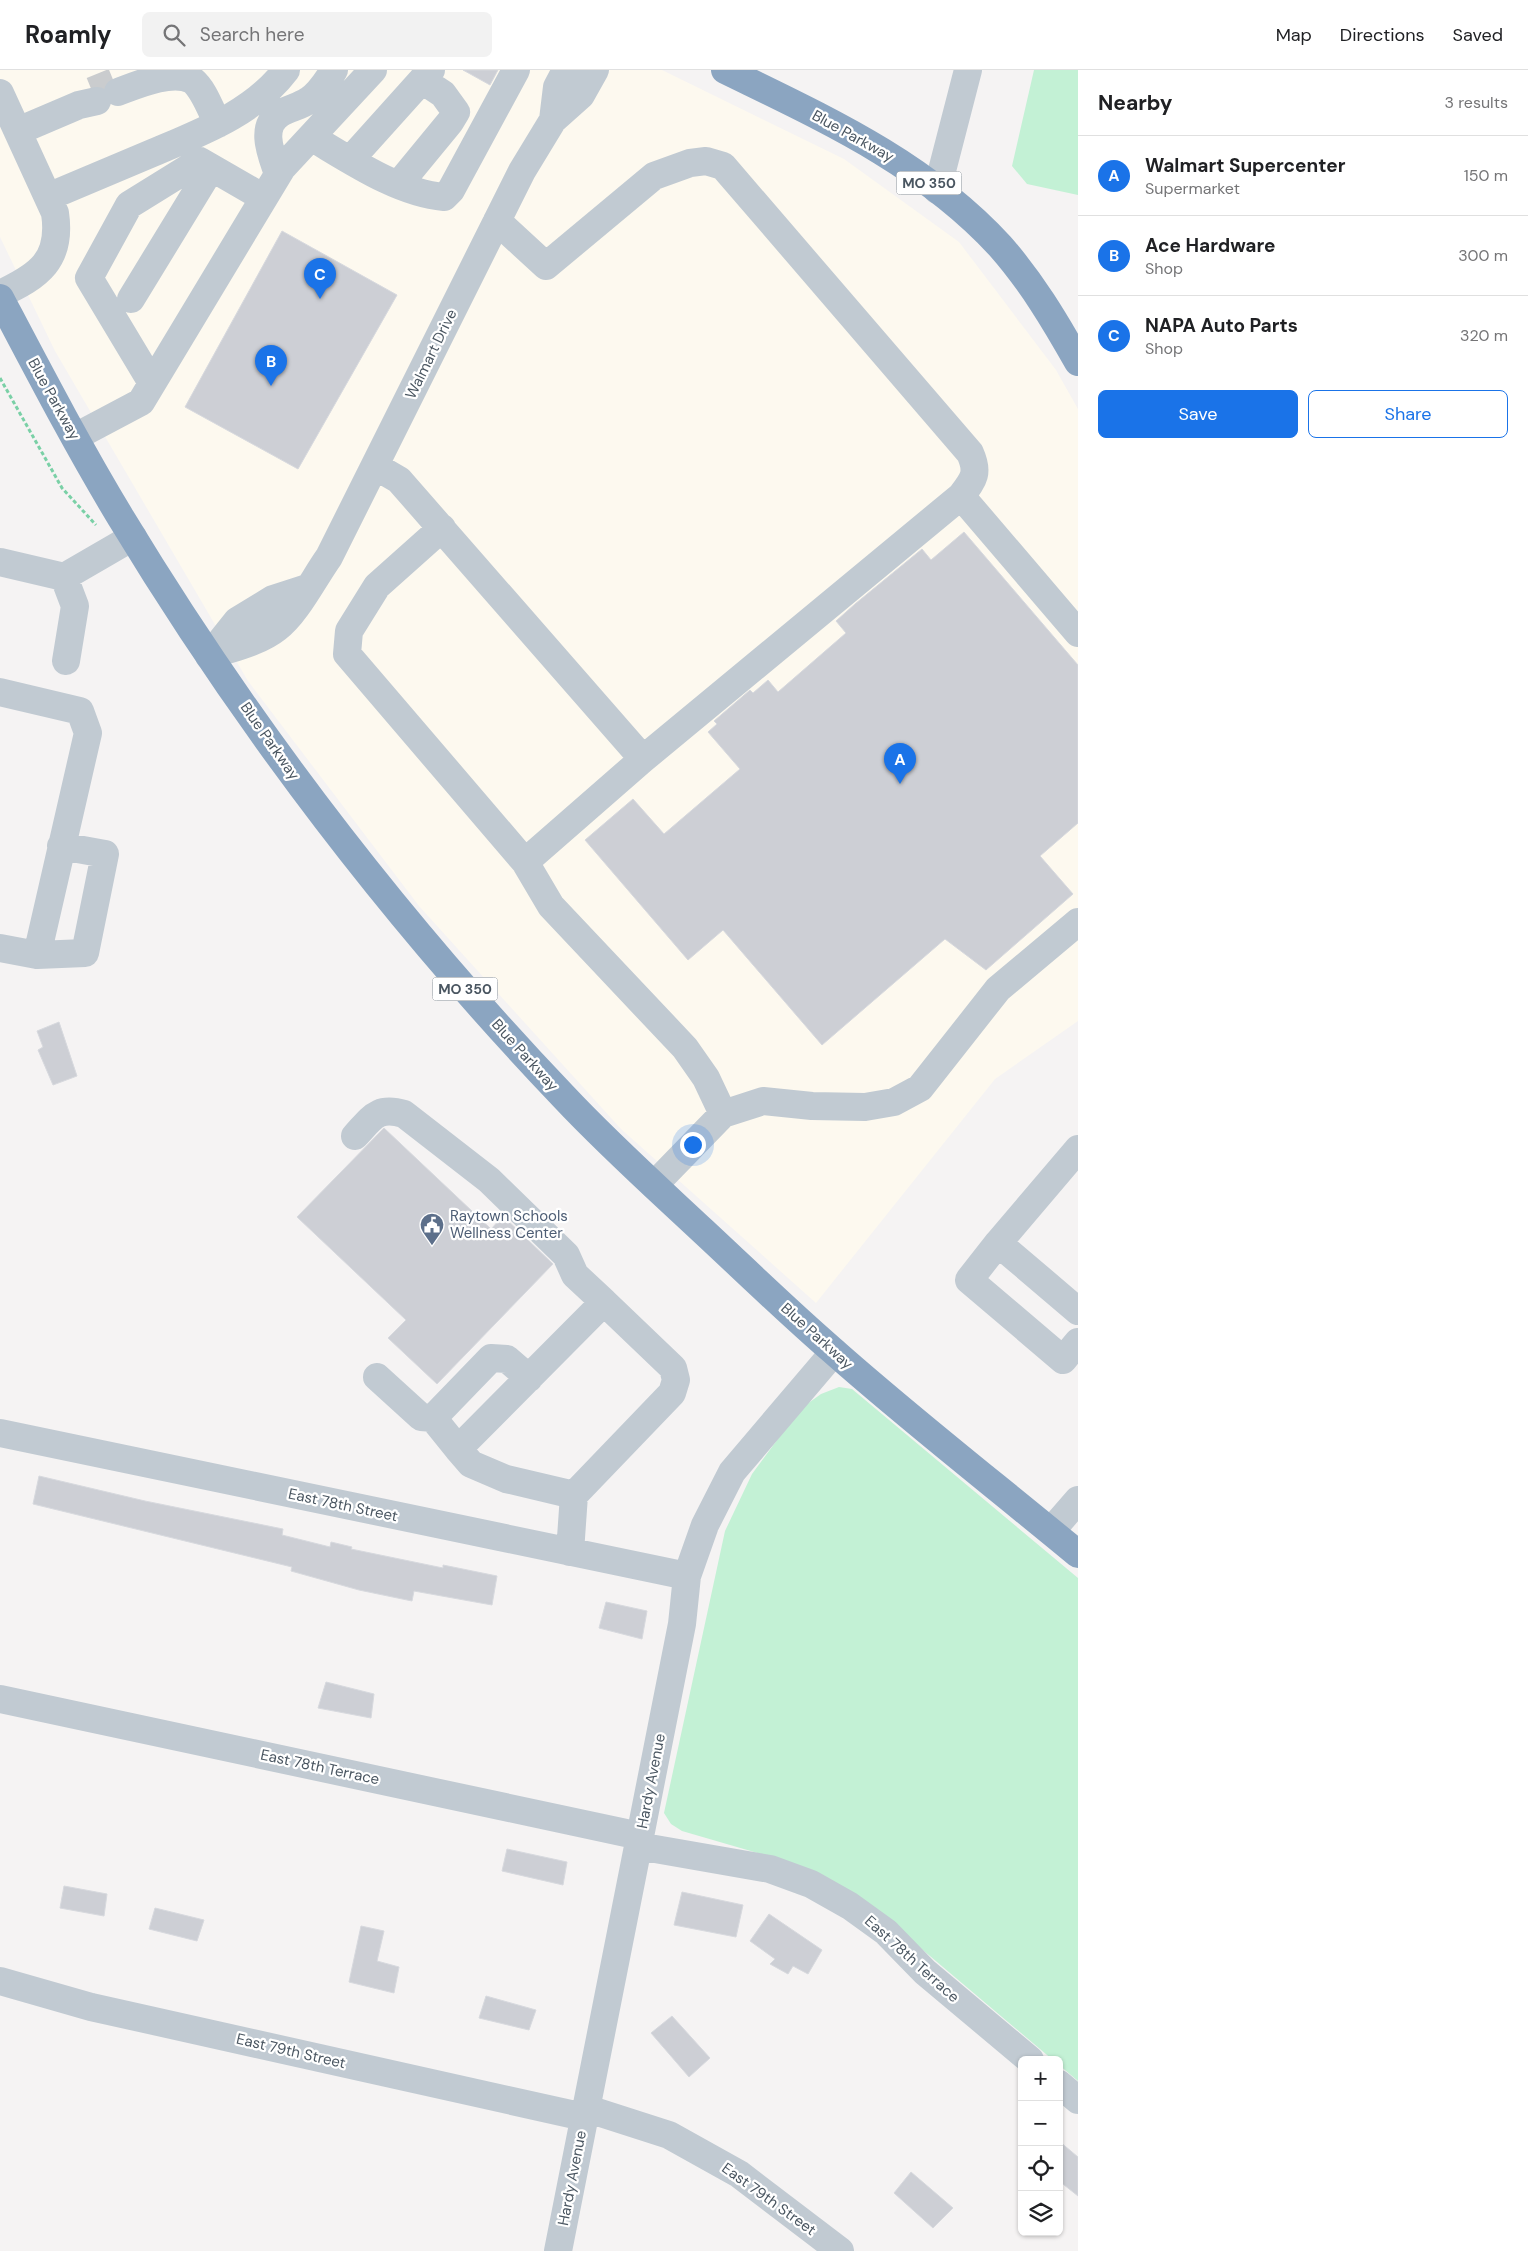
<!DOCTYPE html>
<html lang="en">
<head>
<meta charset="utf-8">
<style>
	:root { --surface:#fff; --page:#f2f2f2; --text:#202124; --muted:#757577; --line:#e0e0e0; --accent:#1a73e8 }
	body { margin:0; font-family:"DM Sans",sans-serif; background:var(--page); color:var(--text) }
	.controls { position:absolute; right:15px; bottom:15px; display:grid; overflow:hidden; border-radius:8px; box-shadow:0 1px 4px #0004 }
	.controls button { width:45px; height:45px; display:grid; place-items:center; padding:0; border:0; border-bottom:1px solid var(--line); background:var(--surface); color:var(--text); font:25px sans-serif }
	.you { position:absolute; left:692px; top:1074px; width:18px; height:18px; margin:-12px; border:4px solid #fff; border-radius:50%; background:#1a73e8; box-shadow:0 0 0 8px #1a73e833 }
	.badge { display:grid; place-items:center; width:32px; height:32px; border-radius:50%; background:var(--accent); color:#fff; font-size:16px; font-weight:700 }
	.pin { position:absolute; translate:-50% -41px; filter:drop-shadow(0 1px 2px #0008) }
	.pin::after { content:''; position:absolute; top:26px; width:18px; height:15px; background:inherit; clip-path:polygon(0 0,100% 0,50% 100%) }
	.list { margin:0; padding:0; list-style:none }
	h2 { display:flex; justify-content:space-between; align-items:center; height:65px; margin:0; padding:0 20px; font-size:21px }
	h2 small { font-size:16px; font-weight:400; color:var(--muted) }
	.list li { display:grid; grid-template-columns:32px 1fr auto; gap:15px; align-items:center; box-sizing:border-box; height:80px; padding:0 20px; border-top:1px solid var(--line) }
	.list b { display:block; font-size:19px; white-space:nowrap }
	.list p { margin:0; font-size:16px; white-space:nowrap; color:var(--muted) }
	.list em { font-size:16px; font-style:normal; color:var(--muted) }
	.actions { display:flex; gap:10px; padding:15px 20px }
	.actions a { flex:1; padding:11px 0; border:1px solid var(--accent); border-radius:8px; text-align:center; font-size:18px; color:var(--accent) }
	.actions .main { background:var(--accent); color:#fff }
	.icon { flex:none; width:28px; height:28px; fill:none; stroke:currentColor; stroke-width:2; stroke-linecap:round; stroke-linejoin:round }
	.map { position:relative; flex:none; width:1078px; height:2181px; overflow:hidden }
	header { display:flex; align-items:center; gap:30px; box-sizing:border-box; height:70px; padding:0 25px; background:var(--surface); border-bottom:1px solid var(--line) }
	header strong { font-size:24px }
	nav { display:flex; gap:28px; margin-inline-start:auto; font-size:18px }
	.search { width:350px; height:45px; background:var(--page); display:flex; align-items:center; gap:12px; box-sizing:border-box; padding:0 18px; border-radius:8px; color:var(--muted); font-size:19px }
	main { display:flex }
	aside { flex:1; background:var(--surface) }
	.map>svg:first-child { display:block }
</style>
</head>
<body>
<header>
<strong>Roamly</strong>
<div class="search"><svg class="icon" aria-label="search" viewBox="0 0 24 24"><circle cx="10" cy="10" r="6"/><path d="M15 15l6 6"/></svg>Search here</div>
<nav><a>Map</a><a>Directions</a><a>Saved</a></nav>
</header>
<main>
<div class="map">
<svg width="1078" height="2181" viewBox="0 0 1078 2181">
	<rect width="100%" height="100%" fill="#f5f3f3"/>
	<path fill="#fdf9ef" d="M0 0H662L844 89 959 172 1056 300 1078 339V951L995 1009 816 1233 621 1059 419 836 248 611 55 281 0 167Z"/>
	<path fill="#c3f1d5" d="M1034 0H1078V125L1027 114 1012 96Z
		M839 1317 852 1319 1078 1508V2011L1059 1995V1990H1053L898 1859 761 1784 682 1761 671 1754 664 1743 725 1461 752 1404 800 1339 821 1324Z"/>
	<path fill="#cdcfd5" stroke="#d7d9de" d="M463 0H498L490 15Z
		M282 161 397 225 298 399 185 337Z
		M964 462 1078 595V753L1040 786 1073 824 986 900 945 869 822 975 723 860 688 890 585 770 633 729 664 764 740 699 708 662 717 654 714 651 750 620 753 623 768 610 778 622 846 563 836 551 855 534 922 479 931 490Z
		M59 952 77 1006 53 1015 38 980 43 977 37 961Z
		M384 1058 491 1159 503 1146 553 1194 437 1314 388 1268 406 1250 297 1147Z
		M39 1406 145 1431 283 1459 282 1465 330 1477 331 1472 352 1477 351 1479 443 1498V1495L497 1506 492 1535 414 1521 412 1531 359 1520 291 1501 292 1497 33 1434Z
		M606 1532 647 1541 642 1569 599 1558Z
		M326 1612 374 1624 371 1648 318 1638Z
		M507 1779 567 1792 563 1815 502 1801Z
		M64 1816 107 1824 104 1846 60 1838Z
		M682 1822 743 1835 736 1867 674 1855Z
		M155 1838 204 1850 197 1871 149 1859Z
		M769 1844 822 1880 808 1904 793 1896 788 1904 770 1894 775 1889 750 1871Z
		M361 1856 384 1861 377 1891 399 1897 394 1923 349 1912Z
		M486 1926 536 1940 529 1960 479 1948Z
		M672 1946 710 1988 689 2007 651 1963Z
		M1059 2071 1078 2087V2126L1059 2111Z
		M911 2102 953 2138 933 2158 894 2123Z"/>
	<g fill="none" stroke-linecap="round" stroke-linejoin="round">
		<path stroke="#caccce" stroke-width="28" stroke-dasharray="28 14" stroke-linecap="butt" d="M92 21 114 12"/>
		<path stroke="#7ad0a6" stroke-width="3" stroke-dasharray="4 2.5" stroke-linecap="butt" d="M0 308 62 418 96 455"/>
		<path stroke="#c1cad2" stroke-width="28" d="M118 22C139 14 172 0 192 10 204 19 211 41 218 54
			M0 23 55 143C62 190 39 206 0 224
			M553 50 557 17 566 0
			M18 61 79 35 97 31
			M311 67C350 90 398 123 444 127L451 120 516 0
			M350 90 431 0
			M278 104C272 86 258 56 281 43 290 38 301 36 309 30 320 23 327 11 334 0
			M399 114 450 52 456 42 443 24 422 10
			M937 120 968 0
			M48 127C82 113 116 98 150 84 199 63 253 44 286 0
			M497 151 546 196 654 106 690 93 706 91 723 96 970 383C979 403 974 409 961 426L643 689 525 792
			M131 229 211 98
			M152 313 89 208 129 135 200 91 264 128
			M75 367 141 332 282 98 373 0
			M375 396 399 410 643 689
			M961 426 1078 563
			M442 458 377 516 349 561 347 584 525 792 551 836 685 978 706 1008 723 1044 654 1115
			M0 492 64 507 75 536 66 591
			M64 507 133 467
			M209 586C231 578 258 573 277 558 296 544 314 508 329 487L522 101 553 50 581 25 595 0
			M209 586 237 551 273 529 307 518
			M0 622 80 641 88 663 37 885
			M0 878 37 885 85 883 105 784 61 776
			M723 1044 763 1031 812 1036 865 1037 894 1032 920 1018 998 919 1078 852
			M355 1066C372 1048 377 1036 404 1044L489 1110 566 1185 575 1205 604 1232
			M1078 1079 998 1173 1078 1241
			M998 1173 969 1210 1063 1290 1078 1272
			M377 1307 421 1347 433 1348
			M0 1363 687 1506
			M458 1379 433 1348 491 1288 507 1289 529 1308
			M1051 1461 1078 1430
			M570 1482 574 1425 506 1409 471 1394 458 1379 604 1232 673 1298 676 1310 672 1323 574 1425
			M0 1629 640 1766
			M638 1776 770 1799 811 1814 850 1836 886 1862 925 1902 1030 1990
			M0 1911 91 1937 584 2047
			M1059 2014 1078 2030
			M585 2038 669 2065 739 2104 840 2181
			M558 2181 682 1554 687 1506 705 1455 732 1402 834 1282"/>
		<path stroke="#8ba5c1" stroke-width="28" d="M725 0C823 48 924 93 1000 176 1031 211 1055 251 1078 292
			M0 228C39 302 78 377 121 448 247 656 396 851 564 1027 608 1074 656 1117 703 1161 746 1201 788 1242 832 1280 912 1351 996 1416 1078 1484"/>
	</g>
	<defs>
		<symbol id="civic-pin" viewBox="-11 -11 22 30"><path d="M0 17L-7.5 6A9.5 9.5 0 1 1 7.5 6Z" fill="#5c6f8a" stroke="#fff"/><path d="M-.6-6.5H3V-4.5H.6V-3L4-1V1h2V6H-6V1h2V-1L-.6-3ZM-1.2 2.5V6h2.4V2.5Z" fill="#fff"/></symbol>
	</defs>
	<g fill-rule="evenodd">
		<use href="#civic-pin" x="418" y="1141" width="28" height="38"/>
	</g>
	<g text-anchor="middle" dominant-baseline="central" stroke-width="4.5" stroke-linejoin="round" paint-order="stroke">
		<g fill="#fff" stroke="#808990" stroke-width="1">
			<rect x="896.5" y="101.5" width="65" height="23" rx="4"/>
			<rect x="432.5" y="907.5" width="65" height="23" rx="4"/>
		</g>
		<g font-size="14" font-weight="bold" fill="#4a5661">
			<text x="929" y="113">MO 350</text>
			<text x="465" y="919">MO 350</text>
		</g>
		<g font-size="15" fill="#4a5661" stroke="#fff">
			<text transform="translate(853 66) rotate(29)">Blue Parkway</text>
			<text transform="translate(431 284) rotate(-64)">Walmart Drive</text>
			<text transform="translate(54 329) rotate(61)">Blue Parkway</text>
			<text transform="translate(270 671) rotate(55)">Blue Parkway</text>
			<text transform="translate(525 985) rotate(48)">Blue Parkway</text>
			<text transform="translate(817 1266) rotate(42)">Blue Parkway</text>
			<text transform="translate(343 1435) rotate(12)">East 78th Street</text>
			<text transform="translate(320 1697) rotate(12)">East 78th Terrace</text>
			<text transform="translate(651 1711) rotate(-79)">Hardy Avenue</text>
			<text transform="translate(912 1889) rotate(42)">East 78th Terrace</text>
			<text transform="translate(291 1981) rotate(13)">East 79th Street</text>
			<text transform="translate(572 2108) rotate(-79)">Hardy Avenue</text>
			<text transform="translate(769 2129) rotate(36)">East 79th Street</text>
		</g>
		<g font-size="15" fill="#4e5e75" stroke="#fff" text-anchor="start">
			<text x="450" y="1146">Raytown Schools<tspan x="450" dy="17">Wellness Center</tspan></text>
		</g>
	</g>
</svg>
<div class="controls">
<button>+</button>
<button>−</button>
<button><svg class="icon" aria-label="locate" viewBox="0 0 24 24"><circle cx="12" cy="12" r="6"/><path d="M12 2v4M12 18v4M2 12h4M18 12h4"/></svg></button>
<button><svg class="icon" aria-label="layers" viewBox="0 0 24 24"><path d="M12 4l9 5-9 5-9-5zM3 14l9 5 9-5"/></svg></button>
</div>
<div class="you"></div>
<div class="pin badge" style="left:900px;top:714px">A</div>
<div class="pin badge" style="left:271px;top:316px">B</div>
<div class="pin badge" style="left:320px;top:229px">C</div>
</div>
<aside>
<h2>Nearby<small>3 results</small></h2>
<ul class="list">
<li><span class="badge">A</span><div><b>Walmart Supercenter</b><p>Supermarket</p></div><em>150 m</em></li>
<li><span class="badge">B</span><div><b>Ace Hardware</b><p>Shop</p></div><em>300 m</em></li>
<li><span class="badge">C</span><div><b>NAPA Auto Parts</b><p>Shop</p></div><em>320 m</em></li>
</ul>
<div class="actions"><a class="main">Save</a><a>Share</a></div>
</aside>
</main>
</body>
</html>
